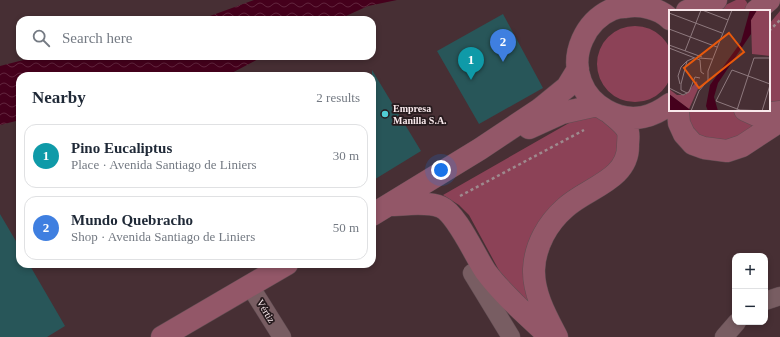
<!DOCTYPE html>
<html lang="en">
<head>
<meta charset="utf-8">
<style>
	:root { --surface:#fff; --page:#f6f6f7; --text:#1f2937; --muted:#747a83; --line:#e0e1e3; --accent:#2563eb }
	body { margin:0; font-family:Georgia,serif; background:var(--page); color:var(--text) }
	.controls { position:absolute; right:12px; bottom:12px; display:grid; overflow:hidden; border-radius:8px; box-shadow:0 2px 6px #0003 }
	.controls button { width:36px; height:36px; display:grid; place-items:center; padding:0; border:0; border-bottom:1px solid var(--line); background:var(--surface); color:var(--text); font:20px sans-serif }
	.you { position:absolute; left:441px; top:170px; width:14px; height:14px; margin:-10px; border:3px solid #fff; border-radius:50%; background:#1a73e8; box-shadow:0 0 0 6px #1a73e833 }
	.badge { display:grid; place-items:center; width:26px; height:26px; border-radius:50%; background:var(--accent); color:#fff; font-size:13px; font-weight:700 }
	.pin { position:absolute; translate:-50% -33px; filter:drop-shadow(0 1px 2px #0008) }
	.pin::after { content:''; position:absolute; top:21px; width:14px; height:12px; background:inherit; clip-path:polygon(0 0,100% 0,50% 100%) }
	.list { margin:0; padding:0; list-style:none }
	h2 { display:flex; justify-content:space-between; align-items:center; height:52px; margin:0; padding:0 16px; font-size:17px }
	h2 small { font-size:13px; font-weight:400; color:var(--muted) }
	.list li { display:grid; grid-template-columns:26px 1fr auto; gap:12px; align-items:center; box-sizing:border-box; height:64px; margin:0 8px 8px; padding:0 8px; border:1px solid var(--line); border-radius:12px }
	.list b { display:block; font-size:15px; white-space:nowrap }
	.list p { margin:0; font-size:13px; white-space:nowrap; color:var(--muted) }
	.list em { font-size:13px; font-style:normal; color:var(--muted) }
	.icon { flex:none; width:22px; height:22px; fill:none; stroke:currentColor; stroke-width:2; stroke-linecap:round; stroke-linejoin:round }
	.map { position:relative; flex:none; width:780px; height:337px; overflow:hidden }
	.search { position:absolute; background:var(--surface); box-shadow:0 2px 6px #0003; left:16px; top:16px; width:360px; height:44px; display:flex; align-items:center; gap:10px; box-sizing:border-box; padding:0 14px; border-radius:12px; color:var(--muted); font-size:15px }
	.panel { position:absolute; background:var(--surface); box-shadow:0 2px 6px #0003; left:16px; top:72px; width:360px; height:196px; border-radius:12px }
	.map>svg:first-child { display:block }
</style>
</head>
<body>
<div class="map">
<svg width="780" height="337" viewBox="0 0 780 337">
	<defs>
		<pattern id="water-waves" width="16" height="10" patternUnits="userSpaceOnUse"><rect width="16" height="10" fill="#45001c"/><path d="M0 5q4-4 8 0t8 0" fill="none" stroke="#61253d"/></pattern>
	</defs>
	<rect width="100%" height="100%" fill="#472f34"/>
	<path fill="#8c4257" d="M736 0H745C749 4 748 7 745 11H713Z
		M780 11V108L769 110V24Z
		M597 64a38 38 0 1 1 76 0a38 38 0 1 1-76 0Z
		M687 110H730L756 124 730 144 695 134 686 120Z
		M583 115H596L620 136 617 159 570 196 530 300H523L501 274 469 215 459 205 443 195Z"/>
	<path fill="url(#water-waves)" d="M254 0H397L368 6 337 20H199Z
		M39 56H264L226 76H20V120L0 125V66Z"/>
	<path fill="#285659" d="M503 14 543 88 479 124 437 51Z
		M372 70 421 151 372 181Z
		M0 214 20 248V264H29L65 326 47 337H0Z"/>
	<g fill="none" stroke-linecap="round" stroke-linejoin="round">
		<defs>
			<path id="street" d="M472 273 511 337
				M250 286 282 337
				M765 301 780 296
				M724 337 737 322"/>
			<path id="secondary" d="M687 11 716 0
				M756 11 769 0
				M670 19C659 8 639 4 625 7 621 7 616 8 613 9 585 21 570 54 581 82 590 106 618 122 643 117 653 115 662 110 670 104
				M678 110 679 123 684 134 693 144 704 148 727 151 742 146 780 121
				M745 110 756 115 780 112
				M529 128 562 113 598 105
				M389 205C404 205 427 201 441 207 457 214 475 256 486 272 504 296 528 316 550 337
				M372 215 480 149 540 109 567 87 578 69
				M162 337 287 264
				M557 337C546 316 533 293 534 269 535 245 548 223 565 208 586 188 629 180 628 145 628 141 629 136 628 132 625 124 615 118 609 112"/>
		</defs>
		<use href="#street" stroke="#614d52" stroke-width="19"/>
		<use href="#secondary" stroke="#614d52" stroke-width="23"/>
		<path stroke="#9e8a8e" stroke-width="2.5" stroke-dasharray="3 3" stroke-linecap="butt" d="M769 31 780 20
			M460 196 584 130"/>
		<use href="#street" stroke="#785d62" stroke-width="18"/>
		<use href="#secondary" stroke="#935768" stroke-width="22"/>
	</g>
	<circle fill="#51ccd3" stroke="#261a1d" stroke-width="1.5" cx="385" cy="114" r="4"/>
	<g text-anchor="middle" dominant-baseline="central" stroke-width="3.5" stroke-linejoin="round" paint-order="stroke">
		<g font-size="10" font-weight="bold" fill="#f9e9ec" stroke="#261a1d" text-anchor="start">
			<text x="393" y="108">Empresa<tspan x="393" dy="12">Manilla S.A.</tspan></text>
		</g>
		<g font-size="10" fill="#f9e9ec" stroke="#261a1d">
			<text transform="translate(266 311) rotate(59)">Vértiz</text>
		</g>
	</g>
	<g transform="translate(669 10)">
		<rect width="101" height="101" fill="#472f34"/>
		<path d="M88 0H101V46L83 44 82 10ZM28 71 29 79 20 99 0 84V79L8 85H16Z" fill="#8c4257"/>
		<path d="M81 0H88L82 10V24L49 73 45 87 49 101H39L37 96 41 75 72 32ZM0 84 20 99 23 101H0Z" fill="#45001c"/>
		<path fill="none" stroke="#8e797e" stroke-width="1" d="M33 0 59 10M0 3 53 23M0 19 48 37M0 35 33 47M0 38 31 50 32 62 35 64M16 41 32 0M30 48 43 49M11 74 9 66 12 57 18 51M101 74 63 60 47 91 71 100 101 101M0 78 14 85 20 82 26 67 31 68M18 83 12 80V74L18 51 25 48M68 100 85 48H101M22 101 30 81 39 70V61L63 0M93 101 101 75"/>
		<path fill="#e8590c" fill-opacity="0.15" stroke="#e8590c" stroke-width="2" d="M60 23 75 42 30 78 15 58Z"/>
		<rect width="101" height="101" fill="none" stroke="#f9e9ec" stroke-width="2"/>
	</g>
</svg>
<div class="controls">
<button>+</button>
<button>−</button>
</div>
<div class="you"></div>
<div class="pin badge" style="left:471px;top:80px;background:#0f9aa8">1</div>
<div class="pin badge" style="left:503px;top:62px;background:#3f7fe0">2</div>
<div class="search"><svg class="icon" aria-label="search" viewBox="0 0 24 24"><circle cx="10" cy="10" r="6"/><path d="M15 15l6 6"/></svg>Search here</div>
<section class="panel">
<h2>Nearby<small>2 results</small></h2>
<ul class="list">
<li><span class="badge" style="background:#0f9aa8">1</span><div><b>Pino Eucaliptus</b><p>Place · Avenida Santiago de Liniers</p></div><em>30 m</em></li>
<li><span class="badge" style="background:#3f7fe0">2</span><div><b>Mundo Quebracho</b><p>Shop · Avenida Santiago de Liniers</p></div><em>50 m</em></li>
</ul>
</section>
</div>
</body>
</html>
